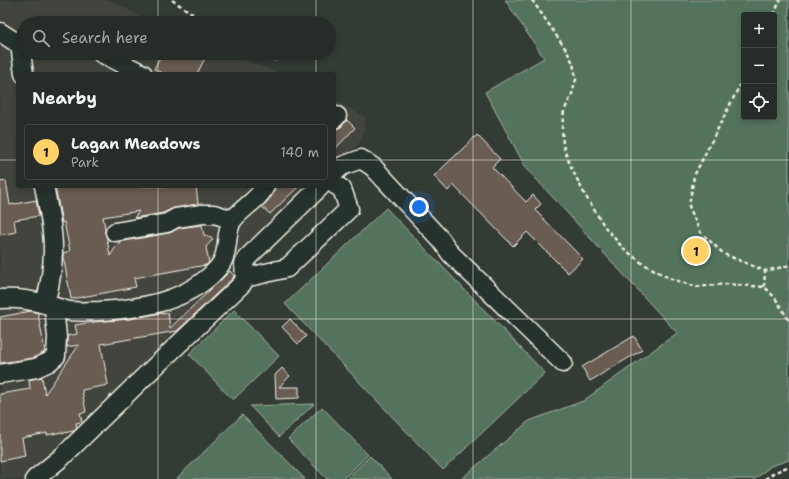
<!DOCTYPE html>
<html lang="en">
<head>
<meta charset="utf-8">
<style>
	:root { --surface:#262c28; --page:#323834; --text:#f1f3f6; --muted:#a4a7a8; --line:#424845; --accent:#ffd166 }
	body { margin:0; font-family:"Shantell Sans",sans-serif; background:var(--page); color:var(--text) }
	.controls { position:absolute; right:12px; top:12px; display:grid; overflow:hidden; border-radius:4px; box-shadow:0 2px 6px #0003 }
	.controls button { width:36px; height:36px; display:grid; place-items:center; padding:0; border:0; border-bottom:1px solid var(--line); background:var(--surface); color:var(--text); font:20px sans-serif }
	.you { position:absolute; left:419px; top:207px; width:14px; height:14px; margin:-10px; border:3px solid #fff; border-radius:50%; background:#1a73e8; box-shadow:0 0 0 6px #1a73e833 }
	.badge { display:grid; place-items:center; width:26px; height:26px; border-radius:50%; background:var(--accent); color:#111; font-size:13px; font-weight:700 }
	.pin { position:absolute; translate:-50% -50%; border:2px solid #fff; box-shadow:0 1px 4px #0006 }
	.list { margin:0; padding:0; list-style:none }
	h2 { display:flex; justify-content:space-between; align-items:center; height:52px; margin:0; padding:0 16px; font-size:17px }
	h2 small { font-size:13px; font-weight:400; color:var(--muted) }
	.list li { display:grid; grid-template-columns:26px 1fr auto; gap:12px; align-items:center; box-sizing:border-box; height:56px; margin:0 8px 8px; padding:0 8px; border:1px solid var(--line); border-radius:4px }
	.list b { display:block; font-size:15px; white-space:nowrap }
	.list p { margin:0; font-size:13px; white-space:nowrap; color:var(--muted) }
	.list em { font-size:13px; font-style:normal; color:var(--muted) }
	.icon { flex:none; width:22px; height:22px; fill:none; stroke:currentColor; stroke-width:2; stroke-linecap:round; stroke-linejoin:round }
	.map { position:relative; flex:none; width:789px; height:479px; overflow:hidden }
	.search { position:absolute; background:var(--surface); box-shadow:0 2px 6px #0003; left:16px; top:16px; width:320px; height:44px; display:flex; align-items:center; gap:10px; box-sizing:border-box; padding:0 14px; border-radius:22px; color:var(--muted); font-size:15px }
	.panel { position:absolute; background:var(--surface); box-shadow:0 2px 6px #0003; left:16px; top:72px; width:320px; height:116px; border-radius:4px }
	.map>svg:first-child { display:block }
</style>
</head>
<body>
<div class="map">
<svg width="789" height="479" viewBox="0 0 789 479">
	<rect width="100%" height="100%" fill="#333b35"/>
	<filter id="ink" filterUnits="userSpaceOnUse"><feTurbulence type="fractalNoise" baseFrequency=".025" numOctaves="2"/><feDisplacementMap in="SourceGraphic" scale="8" xChannelSelector="R" yChannelSelector="G"/><feConvolveMatrix kernelMatrix="1 2 1 2 8 2 1 2 1" color-interpolation-filters="sRGB"/></filter>
	<g filter="url(#ink)">
		<path fill="#43453e" d="M0 0H110L153 23H23V53H223L282 74H18V186H314L229 268 239 279 37 471 25 479H0Z
			M334 99 366 118 361 141 334 167Z"/>
		<path fill="#53735d" stroke="#a4b2a2" fill-rule="evenodd" d="M505 0H789V460L771 466 755 479H461L529 421 583 401 677 333 526 168 485 92 544 58ZM744 15H774V117H744Z
			M386 208 545 373 443 470 285 304Z
			M234 310 279 356 233 400 189 354Z
			M314 404 279 437 250 406Z
			M322 407 368 455 343 479H327L288 439Z
			M242 415 305 479H176Z
			M370 456 392 479H346Z"/>
		<path fill="#675c53" stroke="#f4f1e8" d="M162 53H200L206 56 197 74H164L154 69Z
			M347 120 355 128 334 150V129H337L341 127Z
			M477 135 500 159 492 167 526 202 533 195 541 204 535 210 583 259 568 273 527 232 513 246 453 185 448 191 434 176Z
			M6 181 10 205 36 200 39 216 14 220 16 232 0 235V182Z
			M55 186H196L198 204 174 208 163 213 134 218 139 211 103 217 105 228V233L107 239 110 256 119 242 169 233 179 228 202 225 204 235 213 239 206 247 209 263 206 265 134 278 136 287 71 299 63 255V253L70 251 64 222 62 223Z
			M275 186H299L270 214 262 207 272 196Z
			M230 271 234 276 233 278 177 331 101 344 108 385 82 390 86 412 80 413 82 422 76 423 77 428 74 431 63 433 62 432 47 435V433L22 438 25 456 0 461V394L30 389 29 380 42 377 45 394 79 345 67 347V336L77 334 75 325 94 322 130 319 161 313 162 314 168 313 170 328Z
			M31 311 38 313 45 352 33 358 0 363V317Z
			M290 319 306 336 298 344 282 327Z
			M634 336 642 350 590 381 582 367Z
			M282 368 290 376 279 387H299V398L276 399 275 375Z"/>
		<g fill="none" stroke-linecap="round" stroke-linejoin="round">
			<defs>
				<path id="minor" d="M0 32 23 47
					M23 46 21 52 24 74
					M101 53 143 74
					M334 119 337 116
					M334 173 342 166 361 159 373 167 441 240 451 254 563 363
					M44 186C48 206 53 227 53 248 53 267 50 286 45 303
					M115 232 167 223 176 218 202 214H214L227 218 232 221
					M245 278 287 268 349 209 342 189 334 184
					M0 299C15 298 31 300 45 304 53 306 61 309 69 311 79 312 89 311 99 311 138 309 180 303 210 276 214 272 219 268 222 262 229 250 225 234 232 221 240 209 260 199 265 186
					M0 374 36 368 49 362 56 356 57 337 54 307
					M35 479 62 457 145 376 242 284 245 278 244 264 247 258 321 186"/>
			</defs>
			<use href="#minor" stroke="#f4f1e8" stroke-width="21"/>
			<path stroke="#f4f1e8" stroke-width="2.5" stroke-dasharray="4 3" stroke-linecap="butt" d="M172 0 207 23
				M532 0 565 48 573 63 576 79 572 94 564 111 562 127 563 145 570 165 585 195 605 227 623 248 642 263 669 278 696 287 726 284 764 287C775 295 782 309 789 321
				M774 15 780 0
				M253 53 262 58 276 60
				M744 77 694 176 689 206 700 232 724 254 765 271 783 267 789 265
				M764 287 765 272
				M765 479 774 473 789 466"/>
			<use href="#minor" stroke="#26332d" stroke-width="18"/>
		</g>
	</g>
	<path fill="none" stroke="#f4f1e8" stroke-width="1" stroke-opacity="0.55" d="M158 0V23M316 0V23M473 0V479M631 0V479M158 53V74M316 53V74M0 160H18M334 160H789M158 186V479M316 186V479M0 319H789"/>
</svg>
<div class="controls">
<button>+</button>
<button>−</button>
<button><svg class="icon" aria-label="locate" viewBox="0 0 24 24"><circle cx="12" cy="12" r="6"/><path d="M12 2v4M12 18v4M2 12h4M18 12h4"/></svg></button>
</div>
<div class="you"></div>
<div class="pin badge" style="left:696px;top:251px">1</div>
<div class="search"><svg class="icon" aria-label="search" viewBox="0 0 24 24"><circle cx="10" cy="10" r="6"/><path d="M15 15l6 6"/></svg>Search here</div>
<section class="panel">
<h2>Nearby<small></small></h2>
<ul class="list">
<li><span class="badge">1</span><div><b>Lagan Meadows</b><p>Park</p></div><em>140 m</em></li>
</ul>
</section>
</div>
</body>
</html>
